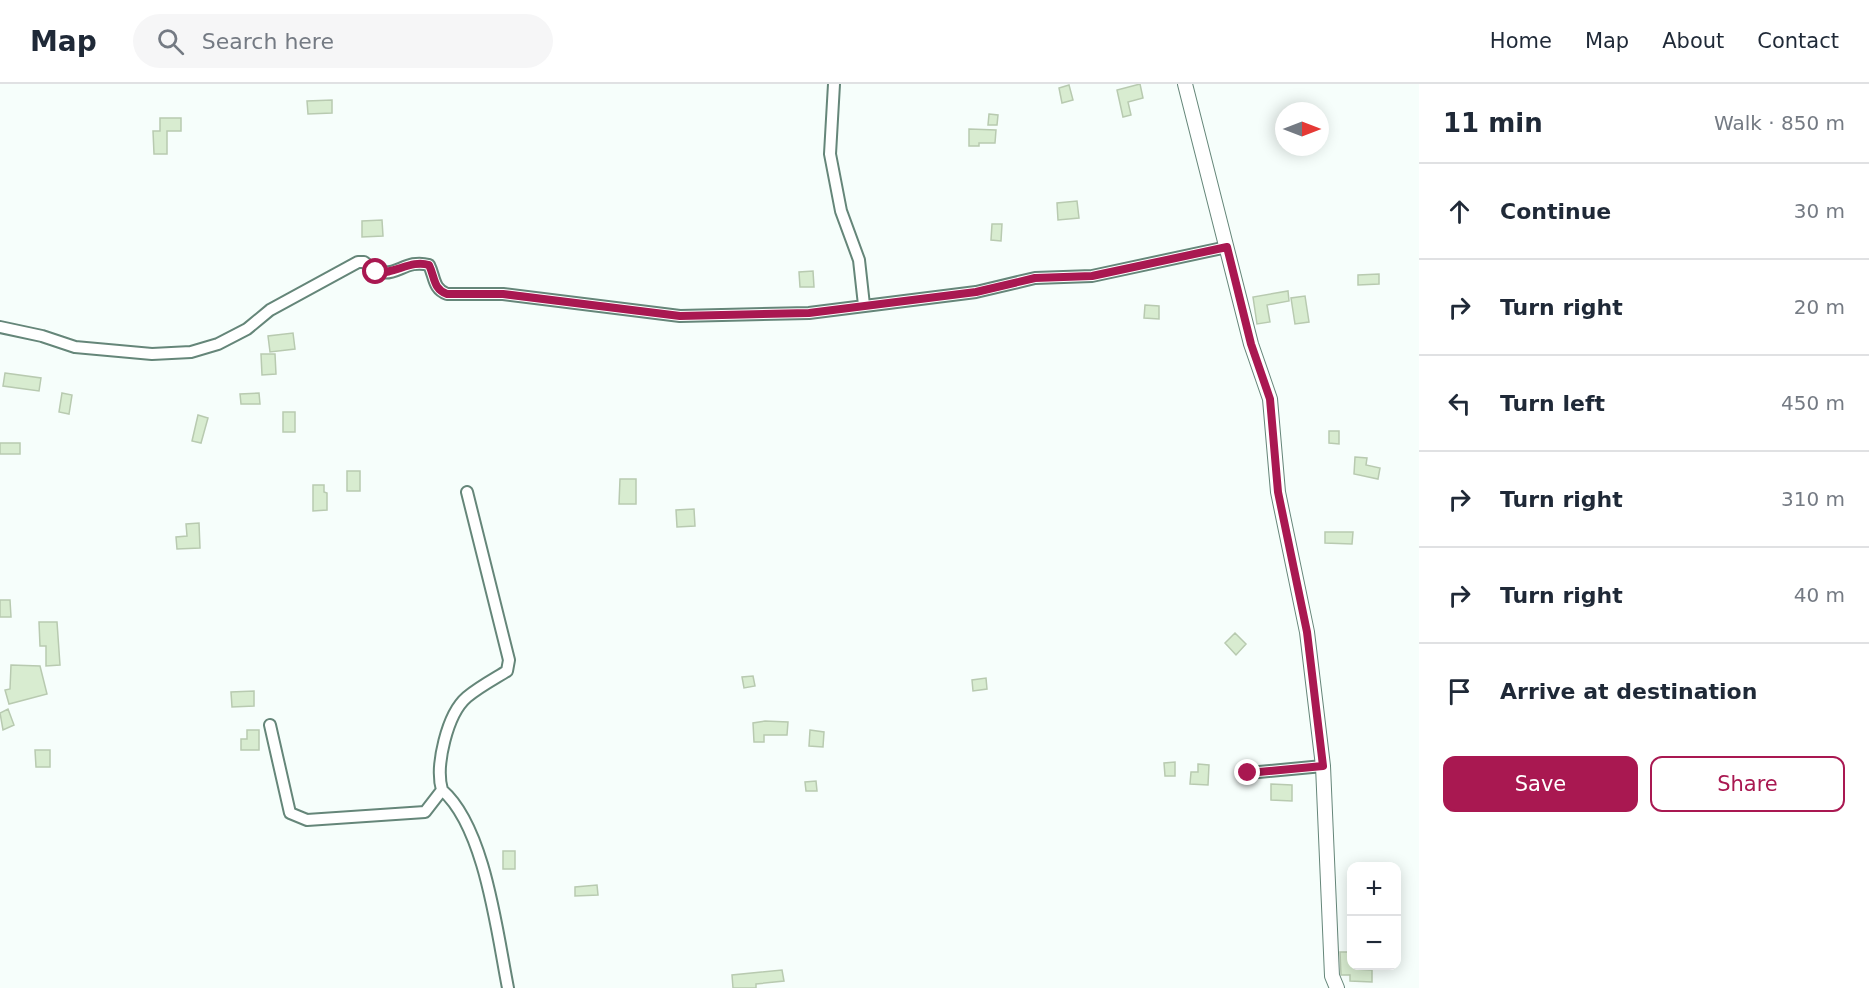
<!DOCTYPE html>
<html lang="en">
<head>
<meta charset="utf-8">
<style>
	:root { --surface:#fff; --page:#f6f6f7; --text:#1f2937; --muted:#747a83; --line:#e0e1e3; --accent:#a91851 }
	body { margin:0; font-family:"DejaVu Sans",sans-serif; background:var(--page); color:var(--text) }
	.controls { position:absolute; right:18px; bottom:18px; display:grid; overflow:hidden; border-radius:12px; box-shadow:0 3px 15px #0003 }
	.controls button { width:54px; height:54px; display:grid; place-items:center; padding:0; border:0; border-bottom:2px solid var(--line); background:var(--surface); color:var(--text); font:30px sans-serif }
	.compass { position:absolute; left:1275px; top:18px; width:54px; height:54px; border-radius:50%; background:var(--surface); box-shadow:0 3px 15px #0003; rotate:90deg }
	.stop { position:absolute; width:18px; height:18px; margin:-14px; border:4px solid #a91851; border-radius:50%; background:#fff }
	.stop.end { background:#a91851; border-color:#fff; box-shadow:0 2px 6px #0008 }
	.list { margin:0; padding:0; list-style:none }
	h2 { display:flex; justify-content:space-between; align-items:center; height:78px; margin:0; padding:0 24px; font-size:26px }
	h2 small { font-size:20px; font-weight:400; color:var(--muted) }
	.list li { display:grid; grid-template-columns:39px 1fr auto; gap:18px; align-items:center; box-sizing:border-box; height:96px; padding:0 24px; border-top:2px solid var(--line) }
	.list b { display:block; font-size:22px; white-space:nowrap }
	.list em { font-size:20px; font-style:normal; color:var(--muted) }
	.actions { display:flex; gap:12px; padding:18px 24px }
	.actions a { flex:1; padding:14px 0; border:2px solid var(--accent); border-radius:12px; text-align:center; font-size:21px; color:var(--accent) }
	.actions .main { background:var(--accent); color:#fff }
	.icon { flex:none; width:33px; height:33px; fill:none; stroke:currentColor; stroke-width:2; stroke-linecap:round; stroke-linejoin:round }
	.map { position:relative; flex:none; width:1419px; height:904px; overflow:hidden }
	header { display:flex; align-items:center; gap:36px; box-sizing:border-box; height:84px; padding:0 30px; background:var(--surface); border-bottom:2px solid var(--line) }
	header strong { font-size:28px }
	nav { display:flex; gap:33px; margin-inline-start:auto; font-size:21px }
	.search { width:420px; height:54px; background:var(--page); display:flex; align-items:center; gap:15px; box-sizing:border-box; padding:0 21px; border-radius:33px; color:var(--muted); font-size:22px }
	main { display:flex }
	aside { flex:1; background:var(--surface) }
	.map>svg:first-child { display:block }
</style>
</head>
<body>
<header>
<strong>Map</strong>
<div class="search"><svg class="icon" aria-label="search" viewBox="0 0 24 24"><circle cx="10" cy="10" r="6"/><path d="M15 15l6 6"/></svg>Search here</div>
<nav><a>Home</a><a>Map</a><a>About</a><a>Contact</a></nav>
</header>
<main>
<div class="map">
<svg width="1419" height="904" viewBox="0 0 1419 904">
	<rect width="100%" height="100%" fill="#f6fefb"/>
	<path fill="#d8ecd0" stroke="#b8cab0" stroke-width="1.5" d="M1140 0 1143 14 1128 18 1131 31 1123 33 1117 6Z
		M1069 1 1073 16 1062 19 1059 4Z
		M332 16V29L308 30 307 17Z
		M989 30 998 31 997 41H988Z
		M160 34H181V47H167V70H154L153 47H160Z
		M969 45 996 46 995 59H979V62H969Z
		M1077 117 1079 134 1058 136 1057 119Z
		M382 136 383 152 362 153V137Z
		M992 140H1002L1001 157 991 156Z
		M813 187 814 203H800L799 188Z
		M1379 190V200L1358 201V191Z
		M1288 207 1289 217 1267 221 1270 238 1257 240 1253 213Z
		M1305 212 1309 238 1295 240 1291 214Z
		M1145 221 1159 222V235L1144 234Z
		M293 249 295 265 270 268 268 252Z
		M261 270H275L276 290 262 291Z
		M5 289 41 294 39 307 3 302Z
		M62 309 72 311 69 330 59 328Z
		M259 309 260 320H241L240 310Z
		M283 328H295V348H283Z
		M198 331 208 334 201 359 192 357Z
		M1329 347H1339V360L1329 359Z
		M0 359H20V370H0Z
		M1355 373 1367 374 1366 381 1380 384 1378 395 1354 390Z
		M347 387H360V407H347Z
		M620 395H636V420H619Z
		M313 401H324V408L327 409V426L313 427Z
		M694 425 695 442 677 443 676 426Z
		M199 439 200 464 177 465 176 453 187 452 186 440Z
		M1325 448H1353L1352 460 1325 459Z
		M0 516H10L11 533H0Z
		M39 538H57L60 581 46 582V562H40Z
		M1235 549 1246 560 1236 571 1225 559Z
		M11 581 40 582 47 610 9 620 5 606 10 605Z
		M753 592 755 602 744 604 742 593Z
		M986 594 987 605 973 607 972 596Z
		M254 607V622L232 623 231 608Z
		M8 625 14 641 3 646 0 629Z
		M765 637 788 638 787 651H764V658H754L753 639Z
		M247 646H259V666H241V655H247Z
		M810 646 824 648 823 663 809 662Z
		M35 666H50V683H36Z
		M1175 678V692H1165L1164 679Z
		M1198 680 1209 681 1208 701 1190 700 1191 688H1198Z
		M816 697 817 707H806L805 698Z
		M1271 700 1292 701V717L1271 716Z
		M503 767H515V785H503Z
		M597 801 598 811 575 812V803Z
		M1340 868H1352V882H1355V885L1372 886V898L1350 897V891H1341Z
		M782 886 784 897 756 900V904H733L732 891Z"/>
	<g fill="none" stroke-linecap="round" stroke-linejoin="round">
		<defs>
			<path id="minor" d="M834 0 830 70 841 127 859 176 864 221
				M0 243 42 252 75 263 152 270 191 268 218 260 247 245 270 226 358 178H364C393 204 400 173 429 181 435 193 433 205 447 210H503L680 232 809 229 976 208 1035 194 1092 192 1227 163
				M270 641 290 729 307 736 425 728 442 706C485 743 497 849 508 904
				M1248 689 1323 682
				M442 706C435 682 447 630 467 613 479 603 494 595 507 587L509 576 467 408"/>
			<path id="tertiary" d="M1185 0 1251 260 1270 315 1278 408 1307 548 1323 682 1332 892 1337 904"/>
		</defs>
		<use href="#minor" stroke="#658679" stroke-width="14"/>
		<use href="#tertiary" stroke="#658679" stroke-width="16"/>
		<use href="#minor" stroke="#fff" stroke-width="10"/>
		<use href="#tertiary" stroke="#fff" stroke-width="14"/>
	</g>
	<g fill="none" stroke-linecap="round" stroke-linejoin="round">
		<path stroke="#a91851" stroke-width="8" d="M376 188C394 191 411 175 429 181 435 193 433 205 447 210H503L680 232 809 229 976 208 1035 194 1092 192 1227 163 1251 260 1270 315 1278 408 1307 548 1323 682 1248 689"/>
	</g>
</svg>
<div class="controls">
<button>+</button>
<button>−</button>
</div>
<svg class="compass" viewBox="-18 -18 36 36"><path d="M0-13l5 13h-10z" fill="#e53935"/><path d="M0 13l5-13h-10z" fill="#747a83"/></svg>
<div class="stop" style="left:376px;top:188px"></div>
<div class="stop end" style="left:1248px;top:689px"></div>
</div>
<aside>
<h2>11 min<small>Walk · 850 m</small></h2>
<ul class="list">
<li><svg class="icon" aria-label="ahead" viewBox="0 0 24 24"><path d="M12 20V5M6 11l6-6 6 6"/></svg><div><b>Continue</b></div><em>30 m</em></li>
<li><svg class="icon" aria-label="right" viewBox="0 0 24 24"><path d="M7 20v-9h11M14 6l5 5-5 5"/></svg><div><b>Turn right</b></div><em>20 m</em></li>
<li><svg class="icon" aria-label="left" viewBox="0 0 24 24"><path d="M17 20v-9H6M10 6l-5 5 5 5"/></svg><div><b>Turn left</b></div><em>450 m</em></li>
<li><svg class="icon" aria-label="right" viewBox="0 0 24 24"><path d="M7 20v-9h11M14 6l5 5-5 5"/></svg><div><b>Turn right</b></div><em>310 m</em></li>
<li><svg class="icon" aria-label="right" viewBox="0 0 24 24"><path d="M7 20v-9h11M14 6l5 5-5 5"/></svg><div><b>Turn right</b></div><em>40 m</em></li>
<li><svg class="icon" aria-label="arrive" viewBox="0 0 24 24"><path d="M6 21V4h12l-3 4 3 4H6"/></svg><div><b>Arrive at destination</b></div></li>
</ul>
<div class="actions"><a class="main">Save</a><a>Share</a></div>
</aside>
</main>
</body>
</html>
